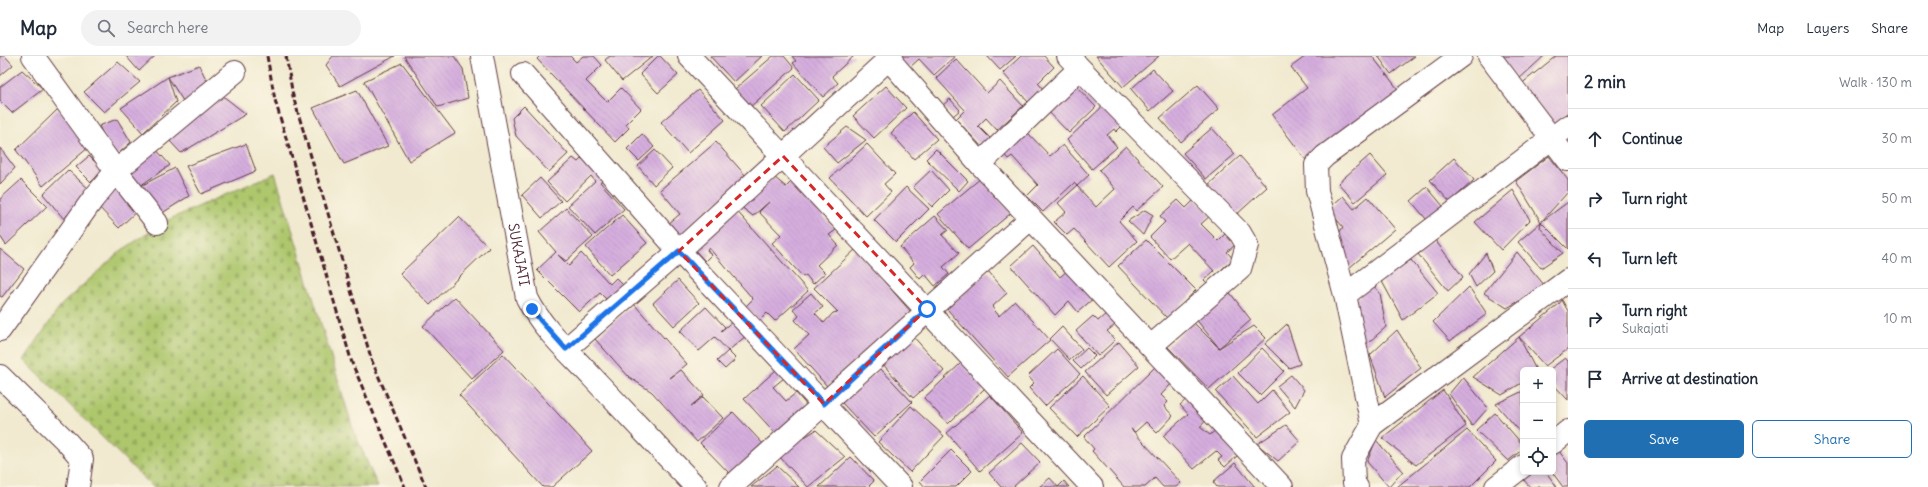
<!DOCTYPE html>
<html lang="en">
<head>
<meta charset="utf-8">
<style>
	:root { --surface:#fff; --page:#f2f2f3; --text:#1f2937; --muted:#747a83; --line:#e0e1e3; --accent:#1f6fb2 }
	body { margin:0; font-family:Delius,sans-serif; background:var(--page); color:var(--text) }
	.controls { position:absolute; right:12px; bottom:12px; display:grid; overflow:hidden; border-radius:6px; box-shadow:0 2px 6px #0003 }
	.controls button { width:36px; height:36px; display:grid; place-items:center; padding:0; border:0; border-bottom:1px solid var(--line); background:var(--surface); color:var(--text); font:20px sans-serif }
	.stop { position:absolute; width:12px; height:12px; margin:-9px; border:3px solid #1a73e8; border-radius:50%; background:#fff }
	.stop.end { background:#1a73e8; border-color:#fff; box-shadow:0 1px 4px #0008 }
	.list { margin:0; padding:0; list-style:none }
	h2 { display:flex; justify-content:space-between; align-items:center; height:52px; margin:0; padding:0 16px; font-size:17px }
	h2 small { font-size:13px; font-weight:400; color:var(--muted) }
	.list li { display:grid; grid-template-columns:26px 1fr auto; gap:12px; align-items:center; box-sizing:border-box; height:60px; padding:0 16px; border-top:1px solid var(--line) }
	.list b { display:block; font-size:15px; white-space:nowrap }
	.list p { margin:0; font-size:13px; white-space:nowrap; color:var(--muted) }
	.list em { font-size:13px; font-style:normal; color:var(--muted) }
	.actions { display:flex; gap:8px; padding:12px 16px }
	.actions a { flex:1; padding:9px 0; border:1px solid var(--accent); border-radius:6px; text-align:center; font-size:14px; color:var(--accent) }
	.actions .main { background:var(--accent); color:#fff }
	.icon { flex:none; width:22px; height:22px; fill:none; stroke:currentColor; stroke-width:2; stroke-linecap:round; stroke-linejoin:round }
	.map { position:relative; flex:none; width:1568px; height:431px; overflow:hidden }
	header { display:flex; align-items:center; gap:24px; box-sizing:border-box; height:56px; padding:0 20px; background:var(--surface); border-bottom:1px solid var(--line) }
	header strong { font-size:19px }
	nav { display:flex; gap:22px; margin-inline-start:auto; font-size:14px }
	.search { width:280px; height:36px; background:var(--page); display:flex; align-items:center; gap:10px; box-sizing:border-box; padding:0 14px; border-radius:22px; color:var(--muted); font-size:15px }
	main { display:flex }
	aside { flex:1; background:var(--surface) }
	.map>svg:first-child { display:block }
</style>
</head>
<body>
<header>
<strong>Map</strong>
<div class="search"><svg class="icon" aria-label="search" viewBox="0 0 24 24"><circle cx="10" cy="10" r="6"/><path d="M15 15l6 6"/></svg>Search here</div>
<nav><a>Map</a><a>Layers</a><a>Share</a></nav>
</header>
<main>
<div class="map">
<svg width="1568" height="431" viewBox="0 0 1568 431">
	<defs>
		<pattern id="cemetery-stones" width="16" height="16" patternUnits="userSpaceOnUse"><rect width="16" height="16" fill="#aec76d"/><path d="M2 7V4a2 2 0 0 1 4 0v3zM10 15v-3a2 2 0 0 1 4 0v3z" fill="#97aa5f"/></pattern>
		<pattern id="building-back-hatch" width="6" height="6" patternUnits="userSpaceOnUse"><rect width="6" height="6" fill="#d5aede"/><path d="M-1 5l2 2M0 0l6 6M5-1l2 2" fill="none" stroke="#b895bf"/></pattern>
	</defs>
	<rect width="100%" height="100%" fill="#fcf5e5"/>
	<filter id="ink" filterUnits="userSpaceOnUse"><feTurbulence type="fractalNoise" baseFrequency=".025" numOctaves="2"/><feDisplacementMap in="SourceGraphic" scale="8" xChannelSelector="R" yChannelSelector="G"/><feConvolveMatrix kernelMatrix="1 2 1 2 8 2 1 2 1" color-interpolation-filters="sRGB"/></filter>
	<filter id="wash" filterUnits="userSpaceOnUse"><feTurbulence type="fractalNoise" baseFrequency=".012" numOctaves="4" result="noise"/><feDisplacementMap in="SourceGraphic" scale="16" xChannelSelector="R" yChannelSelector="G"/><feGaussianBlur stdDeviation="0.9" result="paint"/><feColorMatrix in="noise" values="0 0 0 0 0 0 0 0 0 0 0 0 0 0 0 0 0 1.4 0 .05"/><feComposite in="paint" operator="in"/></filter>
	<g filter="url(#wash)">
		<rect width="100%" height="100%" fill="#f1ead0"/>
		<path fill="url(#cemetery-stones)" stroke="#7c734c" d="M275 117 354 376 378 431H153L24 304 62 248 122 194 170 163Z"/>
		<g id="blocks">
			<path fill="url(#building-back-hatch)" d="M0 0H5L13 9 0 20Z
				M126 0H155L139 15Z
				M333 0H395L340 30 326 9Z
				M404 0H454L463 13 468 42 438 51Z
				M540 0H570L576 6 583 0H594L602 9 586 25 607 46 621 32 641 53 626 68 629 72 615 86 537 3Z
				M610 0H653L622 25 605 4Z
				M658 0H660L678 19 658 37 640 18Z
				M710 0H762L734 26Z
				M773 0H784L794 12 750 51 735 33Z
				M792 0H854L832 20 838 27 823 41 793 7 796 5Z
				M895 0H955L934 19 919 3 908 13Z
				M987 0H1016L1000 14Z
				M1021 0H1044L1054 11 1038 27 1043 33 1028 46 1003 17Z
				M1096 0H1159L1123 31Z
				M1306 0H1372L1401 37 1309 108 1272 59 1307 32 1291 11Z
				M1378 0H1415L1391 18Z
				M1496 0H1544L1518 24Z
				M1556 0H1568V56L1553 69 1520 29Z
				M956 3 987 37 1000 25 1023 50 997 74 986 62 978 70 991 83 982 91 956 63 965 54 936 22Z
				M118 6 140 26 104 56 84 36Z
				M402 7 455 77 409 105 364 25Z
				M199 9 208 27 185 48 168 21 176 46 143 77 121 52 168 21Z
				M1153 13 1173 35 1150 55 1131 33Z
				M22 14 43 33 12 57 0 45V31Z
				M795 18 819 44 785 76 761 50Z
				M1072 26 1096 51 1069 77 1045 52Z
				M1198 29 1219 53 1181 86 1160 62Z
				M886 30 906 52 874 82 853 60Z
				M357 34 388 90 344 108 313 52Z
				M698 34 725 64 688 97 661 66Z
				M223 40 246 58 181 97 168 83Z
				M950 43 960 54 953 60 943 49Z
				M1106 47 1125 67 1116 76 1114 73 1107 79 1117 91 1092 113 1067 84Z
				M524 50 568 98 549 116 516 80 512 62Z
				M58 53 89 91 43 130 16 94Z
				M913 56 937 83 914 103 891 77Z
				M117 63 131 86 115 101 99 70Z
				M847 71 866 84 837 107 823 91Z
				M1212 72 1235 98 1206 123 1183 97Z
				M1027 76 1050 100 1063 89 1089 119 1077 130 1074 127 1043 156 1027 140 1038 129 1012 100 1008 103 1000 94Z
				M642 78 654 91 639 105 627 93Z
				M716 86 746 120 678 181 667 169 680 158 660 134Z
				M246 88 256 115 201 138 186 110Z
				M867 88 895 118 884 128 891 136 866 160 830 122Z
				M1126 90 1163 131 1136 155 1133 151 1119 165 1137 185 1109 211 1074 173 1067 179 1054 166 1066 156 1058 147 1077 130 1096 151 1115 133 1099 114Z
				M154 91 170 109 137 132 175 112 189 140 156 161 125 113Z
				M0 92 15 112 0 128Z
				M936 93 968 125 959 135 926 103Z
				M655 94 672 112 654 129 638 110Z
				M586 98 607 121 600 126 624 153 595 179 568 150 595 125 591 120 565 145 547 126 573 102 578 106Z
				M1370 99 1387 119 1355 146 1338 127Z
				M89 100 104 115 91 126 76 111Z
				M1240 100 1267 131 1235 160 1207 130Z
				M1549 100 1568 124V136L1541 166 1568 146V193L1541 166 1540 172 1563 197 1541 212 1518 186 1541 166 1516 125Z
				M1454 102 1474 124 1450 146 1430 124Z
				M68 114 90 134 64 163 43 138Z
				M931 114 949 134 932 151 913 131Z
				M774 121 786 131 792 125 836 174 829 179 838 189 817 209 825 217 813 228 806 219 803 221 772 187 781 179 759 156 769 146 753 160 740 150Z
				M540 122 561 145 542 162 522 139Z
				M981 122 1011 157 968 193 938 158Z
				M21 124 47 150 6 189 0 180V143Z
				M116 126 142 150 119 172 95 147Z
				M906 131 929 153 896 186 874 164Z
				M1427 131 1443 150 1427 164 1411 145Z
				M1513 134 1530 164 1501 194 1475 166Z
				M1343 140 1354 153 1368 141 1395 173 1349 212 1336 182 1343 171 1328 153Z
				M1195 143 1211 159 1201 168 1218 185 1225 178 1235 189 1227 196 1233 203 1207 227 1204 224 1214 215 1188 187 1170 203 1150 181 1165 166 1160 160 1178 144 1186 152Z
				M566 152 593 181 566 205 558 199 569 210 581 197 610 228 616 222 625 231 609 246 600 237 579 256 537 214 556 196 539 176Z
				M735 153 808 235 775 265 767 257 759 265 745 251 753 243 709 192 707 194 711 199 705 205 693 192Z
				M1145 154 1153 159 1143 179 1128 165Z
				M622 159 647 187 610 219 586 191Z
				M935 160 948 174 942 179 959 197 943 211 949 218 935 230 925 218 920 223 910 211 914 207 900 191Z
				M459 161 489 192 430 249 400 218Z
				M1146 184 1196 234 1168 263 1118 210Z
				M1435 184 1463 221 1448 235 1418 198Z
				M1033 190 1060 221 1069 213 1095 241 1078 256 1069 245 1055 259 1011 210Z
				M0 193 24 213 2 241 0 240Z
				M856 193 911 256 827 330 794 293 809 279 795 264 799 260 793 253 811 237 823 251 815 257 824 267 833 257 838 256 814 232Z
				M1517 196 1545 230 1507 252 1484 237Z
				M1486 197 1493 215 1476 231 1469 218Z
				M1411 204 1438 237 1403 264 1379 220Z
				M988 215 1007 237 992 251 999 260 1015 245 1050 284 1008 321 947 253Z
				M678 224 699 247 674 270 653 247Z
				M1372 228 1380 237 1386 271 1361 293 1355 244Z
				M1469 231 1487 258 1450 285 1433 266Z
				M1227 233 1251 264 1219 292 1195 262Z
				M455 241 504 294 472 323 423 270Z
				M1562 244 1568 255V293L1545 310 1519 281 1559 248Z
				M634 248 687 308 670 322 681 314 704 339 691 350 703 341 723 362 697 386 652 336 629 321 595 283Z
				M706 251 725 271 721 275 734 264 747 279 728 295 715 281 699 295 680 275Z
				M1108 256 1118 267 1107 275 1115 284 1098 300 1076 275 1093 260 1098 265Z
				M1193 266 1219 292 1254 270 1266 282 1209 333 1167 290Z
				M1287 268 1300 308 1289 312 1265 288Z
				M1062 271 1082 293 1070 304 1050 283Z
				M1397 274 1421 312 1385 341 1370 299Z
				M911 278 944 315 913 342 881 306Z
				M1519 281 1536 314H1523V326L1502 339 1473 321Z
				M1119 286 1139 310 1106 339 1085 316Z
				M1087 292 1095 300 1081 313 1073 305Z
				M1262 292 1284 315 1260 339 1238 317Z
				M1057 293 1080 318 1045 350 1029 332 1034 327 1028 320Z
				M728 295 736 303 725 313 717 305Z
				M503 298 592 395 552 431H543L459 339Z
				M1565 302 1568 305V344L1553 328V314H1549Z
				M961 307 985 332 948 368 924 342Z
				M1155 311 1171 328 1161 339 1168 346 1164 350 1173 360 1157 377 1146 366 1135 376 1131 373 1181 427 1176 431H1163L1155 422 1145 431H1124L1092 395 1094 393 1084 381Z
				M880 312 912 346 874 381 842 347Z
				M776 314 784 322 773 331 786 345 796 337 809 352 777 379 744 343Z
				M1291 319 1304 334 1295 351 1277 330Z
				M1083 320 1110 350 1077 381 1049 352Z
				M1233 320 1258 348 1272 334 1290 356 1257 381 1216 336Z
				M1463 321 1488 352 1472 370 1449 338Z
				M1443 334 1466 370 1416 409 1382 382Z
				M1523 335V379L1496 348Z
				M990 339 1023 377 980 415 947 377Z
				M1189 341 1208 362 1200 371 1210 379 1218 372 1238 399 1225 411 1218 404 1222 401 1216 395 1194 413 1163 380 1188 358 1180 349Z
				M911 350 944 380 910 416 878 386Z
				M733 356 765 390 732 420 700 387Z
				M1495 357 1523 389V393L1508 405 1476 374Z
				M1286 369 1300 385 1278 405 1257 388Z
				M816 374 845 401 808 431 777 398Z
				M1467 374 1496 405 1470 431H1397Z
				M1376 384 1403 415 1389 431 1367 406Z
				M1022 387 1040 406 1013 431H1001L989 417Z
				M951 394 972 415 956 431H925L920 425Z
				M1558 394 1568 407V431H1563L1552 416 1553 399Z
				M851 401 874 425 868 431H819Z
				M1235 407 1255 431H1217L1213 426Z
				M777 410 799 431H751Z
				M1534 416H1546L1557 431H1530L1523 423Z
				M1050 422 1058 431 1064 425 1069 431H1039Z"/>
		</g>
	</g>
	<g filter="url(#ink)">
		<use href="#blocks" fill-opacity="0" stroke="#633d44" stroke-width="1"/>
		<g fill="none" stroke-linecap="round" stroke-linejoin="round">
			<defs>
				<g id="minor">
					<path d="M33 0 116 115 157 167"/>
					<path id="s1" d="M482 0 527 242C542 273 570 297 593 322 627 358 662 395 696 431"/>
					<path d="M689 0 1092 431"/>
					<path d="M886 0 980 108 1282 431"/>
					<path d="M1068 0 1240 177 1247 189 1240 213 1151 290"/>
					<path d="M1489 0 1568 104"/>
					<path d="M523 18 679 195 901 431"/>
					<path d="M980 108 1079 13"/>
					<path d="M1345 239 1568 70"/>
					<path d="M0 274 93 143 116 115 235 16"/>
					<path d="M566 293 679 195 892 0"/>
					<path d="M0 320 67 386 82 403 78 431"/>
					<path d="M1372 369 1568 224"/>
					<path d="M1553 387 1568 375"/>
					<path d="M731 431 1030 163"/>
					<path d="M1357 431 1354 427 1353 403 1372 369 1345 239 1317 135 1316 109 1325 100 1461 0"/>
					<path d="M1496 431 1523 410"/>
				</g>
			</defs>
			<use href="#minor" stroke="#633d44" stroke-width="24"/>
			<use href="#minor" stroke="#fff" stroke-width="22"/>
			<path stroke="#4a1f2b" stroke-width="3" stroke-dasharray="6 3" stroke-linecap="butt" d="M267 0 275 44 352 307 405 431
				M286 0 293 40 372 305 426 431"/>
		</g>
	</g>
	<g fill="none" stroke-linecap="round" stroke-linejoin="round" filter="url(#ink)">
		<path stroke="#1a73e8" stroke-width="5" d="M532 253 540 264 566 293 679 195 824 348 927 253"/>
	</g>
	<path fill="none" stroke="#d62828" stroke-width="3" stroke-dasharray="8 5" stroke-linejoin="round" d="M783 100 927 253 824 348 679 195Z"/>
	<g text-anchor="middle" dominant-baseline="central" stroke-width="3" stroke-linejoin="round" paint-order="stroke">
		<g font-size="14" fill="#4a1f2b" stroke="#fcf5e5">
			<text stroke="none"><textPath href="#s1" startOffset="202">SUKAJATI</textPath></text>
		</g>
	</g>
</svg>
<div class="controls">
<button>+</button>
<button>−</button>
<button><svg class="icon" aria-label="locate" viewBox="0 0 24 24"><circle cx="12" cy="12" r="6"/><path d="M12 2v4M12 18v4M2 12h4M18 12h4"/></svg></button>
</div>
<div class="stop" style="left:927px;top:253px"></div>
<div class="stop end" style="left:532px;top:253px"></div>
</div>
<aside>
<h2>2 min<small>Walk · 130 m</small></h2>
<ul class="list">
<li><svg class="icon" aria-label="ahead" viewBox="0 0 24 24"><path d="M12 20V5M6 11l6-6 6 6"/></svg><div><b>Continue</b></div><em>30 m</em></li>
<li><svg class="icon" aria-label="right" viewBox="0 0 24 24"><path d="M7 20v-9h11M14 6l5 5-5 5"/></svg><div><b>Turn right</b></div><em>50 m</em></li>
<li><svg class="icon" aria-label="left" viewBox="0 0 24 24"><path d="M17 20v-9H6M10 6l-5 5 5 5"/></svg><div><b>Turn left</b></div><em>40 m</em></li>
<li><svg class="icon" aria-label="right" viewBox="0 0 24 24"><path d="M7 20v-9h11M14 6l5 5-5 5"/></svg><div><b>Turn right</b><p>Sukajati</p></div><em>10 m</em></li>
<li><svg class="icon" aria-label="arrive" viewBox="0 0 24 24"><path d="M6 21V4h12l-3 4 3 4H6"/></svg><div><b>Arrive at destination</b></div></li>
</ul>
<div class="actions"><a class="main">Save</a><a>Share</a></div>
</aside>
</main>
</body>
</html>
